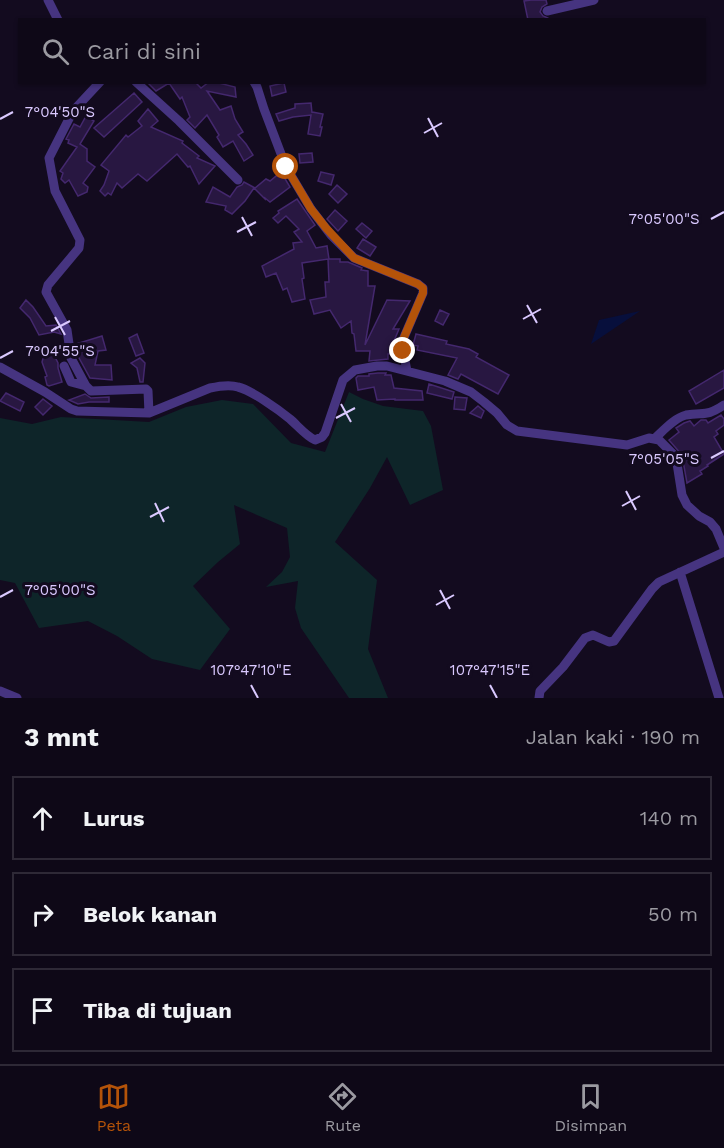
<!DOCTYPE html>
<html lang="id">
<head>
<meta charset="utf-8">
<style>
	:root { --surface:#0e0817; --page:#171120; --text:#f1f3f6; --muted:#9b9aa1; --line:#2e2936; --accent:#b45309 }
	body { margin:0; font-family:"Work Sans",sans-serif; background:var(--page); color:var(--text) }
	.stop { position:absolute; width:18px; height:18px; margin:-14px; border:4px solid #b45309; border-radius:50%; background:#fff }
	.stop.end { background:#b45309; border-color:#fff; box-shadow:0 2px 6px #0008 }
	.list { margin:0; padding:0; list-style:none }
	h2 { display:flex; justify-content:space-between; align-items:center; height:78px; margin:0; padding:0 24px; font-size:26px }
	h2 small { font-size:20px; font-weight:400; color:var(--muted) }
	.list li { display:grid; grid-template-columns:39px 1fr auto; gap:18px; align-items:center; box-sizing:border-box; height:84px; margin:0 12px 12px; padding:0 12px; border:2px solid var(--line); border-radius:0px }
	.list b { display:block; font-size:22px; white-space:nowrap }
	.list em { font-size:20px; font-style:normal; color:var(--muted) }
	.icon { flex:none; width:33px; height:33px; fill:none; stroke:currentColor; stroke-width:2; stroke-linecap:round; stroke-linejoin:round }
	.map { position:relative; flex:none; width:724px; height:698px; overflow:hidden }
	.search { position:absolute; background:var(--surface); box-shadow:0 2px 4px #0004; left:18px; right:18px; top:18px; height:66px; display:flex; align-items:center; gap:15px; box-sizing:border-box; padding:0 21px; border-radius:0px; color:var(--muted); font-size:22px }
	.sheet { height:366px; background:var(--surface) }
	nav { display:flex; justify-content:space-around; align-items:center; box-sizing:border-box; height:84px; border-top:2px solid var(--line); background:var(--surface); font-size:16px; color:var(--muted) }
	nav a { display:grid; justify-items:center; gap:3px }
	nav .on { color:var(--accent) }
	.map>svg:first-child { display:block }
</style>
</head>
<body>
<div class="map">
<svg width="724" height="698" viewBox="0 0 724 698">
	<rect width="100%" height="100%" fill="#130b1f"/>
	<path fill="#0e2529" d="M349 392 363 399 383 406 423 411 431 426 443 490 410 505 387 457 370 488 335 542 377 580 368 649 388 698H349L301 628 295 608 298 581 266 587 282 572 290 557 287 528 234 505 240 544 218 562 193 586 230 629 200 670 152 659 117 636 88 621 39 628 15 583 0 580V418L32 424 61 417 149 422 186 407 222 400 253 404 291 443 325 452Z"/>
	<path fill="#070f3c" d="M640 311 591 344 599 320Z"/>
	<path fill="#281741" stroke="#44286e" stroke-width="1.5" d="M531 0H546L547 4 542 7 540 12 543 16 548 18 549 20H528L524 1Z
		M147 82H195L201 88 209 82H215L235 87 236 97 207 91 220 110 231 106 235 119 243 132 238 135 246 144 253 155 244 161 233 141 223 147 217 137 219 135 207 115 195 128 187 120 190 117 182 97 180 99 169 83 156 91Z
		M284 83 286 92 272 96 270 86Z
		M134 93 142 102 104 137 94 128Z
		M311 103 312 113V112L323 114 320 127H322L320 136 308 134 311 115 293 117 279 121 276 114 295 108V104Z
		M148 109 158 121 151 127 183 141 182 143 199 156 197 158 215 166 199 184 190 166 188 167 177 154 147 181 138 174 122 188 117 183 111 195 108 193 105 196 100 191 104 185 109 171 101 165 126 135 128 137 142 126 138 121Z
		M86 116 94 121 80 144 87 149V161L95 167 83 183 88 187 87 192 78 196 69 180 65 183 61 179 63 173 60 171 77 147 68 143 69 140 66 139 74 124 80 127Z
		M312 153 313 162 300 163 299 154Z
		M281 172 290 187 270 202 265 198V199L254 188 245 201 232 214 225 210 226 206 206 202 213 187 230 197 237 187 242 185 244 182 255 188 266 179 270 181Z
		M321 172 334 175 331 185 318 181Z
		M337 185 347 194 338 203 329 194Z
		M297 199 315 225 307 231 316 248 327 246 329 259H340V262H348L362 268 361 270 368 271V286H375L365 345 387 300 410 301 393 329H399L394 341 392 354H388V359L369 361 370 351H356L354 334 352 333 351 321 341 328 330 310 314 314 310 300 326 297 325 282H329L328 259 302 263 304 278 302 279 305 299 292 302 287 288 283 290 276 273 266 277 262 266 294 249 293 243 302 242 294 232 299 229 286 216 278 223 273 218 279 213 278 211Z
		M335 210 347 221 338 231 327 219Z
		M362 223 372 231 366 238 356 229Z
		M363 239 376 247 370 256 357 248Z
		M26 300 33 307 46 326 56 325 61 334 54 332 39 335 30 318 20 308Z
		M440 310 449 314 443 325 435 321Z
		M137 334 144 353 136 356 129 338Z
		M416 334 447 341 446 344 469 349 478 354 476 357 509 375 498 394 461 374 458 379 448 375 457 358 417 350 418 346 413 345Z
		M102 336 106 350 98 351 95 365H111L112 380 90 378 78 356 76 344Z
		M53 353 58 363V368L62 382 49 386 47 385 45 377 47 376 42 362 44 355Z
		M140 358 145 363 143 382H140L137 368 131 363Z
		M724 370V388L696 404 689 391Z
		M378 373H386L385 375H391L394 388 422 391 423 400H395V399L377 400 374 387 358 390 356 378 358 376H369V374Z
		M429 384 454 392 452 399 427 393Z
		M6 393 24 402 20 411 0 401Z
		M85 394 91 398 109 397V402H89L78 404 69 400Z
		M455 397 467 398 465 410 454 409Z
		M43 399 52 406 43 415 35 407Z
		M478 406 484 411 481 418 470 413Z
		M721 415 724 419V425L716 431 718 434 714 437 724 454 707 465 708 466 700 471 702 474 687 483 682 455 669 440 679 432 676 428 684 423 690 421 694 426 701 420H706L708 423Z"/>
	<g fill="none" stroke-linecap="round" stroke-linejoin="round">
		<path stroke="#463480" stroke-width="9" d="M48 0 58 20
			M547 11 594 0
			M100 82 73 111 49 158 55 191 80 240 79 248 48 285 46 292 67 330 71 358 86 386 91 391 146 389 148 391 149 413
			M136 82 179 121 238 180
			M254 82 257 87 264 109 286 167 311 209 331 235 354 258 418 284 423 288V293L402 342V345L407 371
			M64 366 71 382 86 386
			M0 367 45 392 71 409 77 411 149 413 210 388C219 386 229 384 238 387 251 390 279 410 290 419 298 426 306 436 315 440L322 437 325 433 343 380 355 370 377 366H387L445 381 471 392 484 402 497 413 507 425 517 431 627 445 649 438 659 440 676 457 682 495 687 505 699 516 710 522 716 529 724 548
			M654 439C663 431 674 418 686 415 705 412 706 417 724 405
			M680 572 719 698
			M0 691 17 698
			M539 698 540 691 563 667 585 638 593 635 609 642 614 641 652 589 659 582 724 552"/>
	</g>
	<g fill="none" stroke-linecap="round" stroke-linejoin="round">
		<path stroke="#b45309" stroke-width="8" d="M286 167 311 209 326 228 354 258 418 284 423 288V293L402 342 403 351"/>
	</g>
	<path fill="none" stroke="#dac9ff" stroke-width="2" d="M428 118 438 137M0 119 13 112M424 133 442 123M242 217 252 236M711 219 724 212M237 232 256 222M527 305 537 323M55 317 65 335M523 319 541 309M51 331 70 321M0 358 13 351M341 404 351 422M336 418 355 408M711 458 724 451M626 491 636 510M155 503 164 522M622 506 640 496M150 517 169 507M440 590 450 609M0 597 13 590M436 605 454 595M251 685 258 698M490 685 497 698"/>
	<g font-size="15" text-anchor="middle" fill="#dac9ff" stroke="#130b1f" stroke-width="6" stroke-linejoin="round" paint-order="stroke">
		<text x="60" y="117">7°04'50"S</text>
		<text x="664" y="224">7°05'00"S</text>
		<text x="60" y="356">7°04'55"S</text>
		<text x="664" y="464">7°05'05"S</text>
		<text x="60" y="595">7°05'00"S</text>
		<text x="251" y="675">107°47'10"E</text>
		<text x="490" y="675">107°47'15"E</text>
	</g>
</svg>
<div class="stop" style="left:286px;top:167px"></div>
<div class="stop end" style="left:403px;top:351px"></div>
<div class="search"><svg class="icon" aria-label="search" viewBox="0 0 24 24"><circle cx="10" cy="10" r="6"/><path d="M15 15l6 6"/></svg>Cari di sini</div>
</div>
<section class="sheet">
<h2>3 mnt<small>Jalan kaki · 190 m</small></h2>
<ul class="list">
<li><svg class="icon" aria-label="ahead" viewBox="0 0 24 24"><path d="M12 20V5M6 11l6-6 6 6"/></svg><div><b>Lurus</b></div><em>140 m</em></li>
<li><svg class="icon" aria-label="right" viewBox="0 0 24 24"><path d="M7 20v-9h11M14 6l5 5-5 5"/></svg><div><b>Belok kanan</b></div><em>50 m</em></li>
<li><svg class="icon" aria-label="arrive" viewBox="0 0 24 24"><path d="M6 21V4h12l-3 4 3 4H6"/></svg><div><b>Tiba di tujuan</b></div></li>
</ul>
</section>
<nav>
<a class="on"><svg class="icon" aria-label="map" viewBox="0 0 24 24"><path d="M3 6l6-2 6 2 6-2v14l-6 2-6-2-6 2zM9 4v14M15 6v14"/></svg>Peta</a>
<a><svg class="icon" aria-label="directions" viewBox="0 0 24 24"><path d="M12 3l9 9-9 9-9-9zM9 14v-3h6M13 9l2 2-2 2"/></svg>Rute</a>
<a><svg class="icon" aria-label="saved" viewBox="0 0 24 24"><path d="M7 4h10v16l-5-4-5 4z"/></svg>Disimpan</a>
</nav>
</body>
</html>
